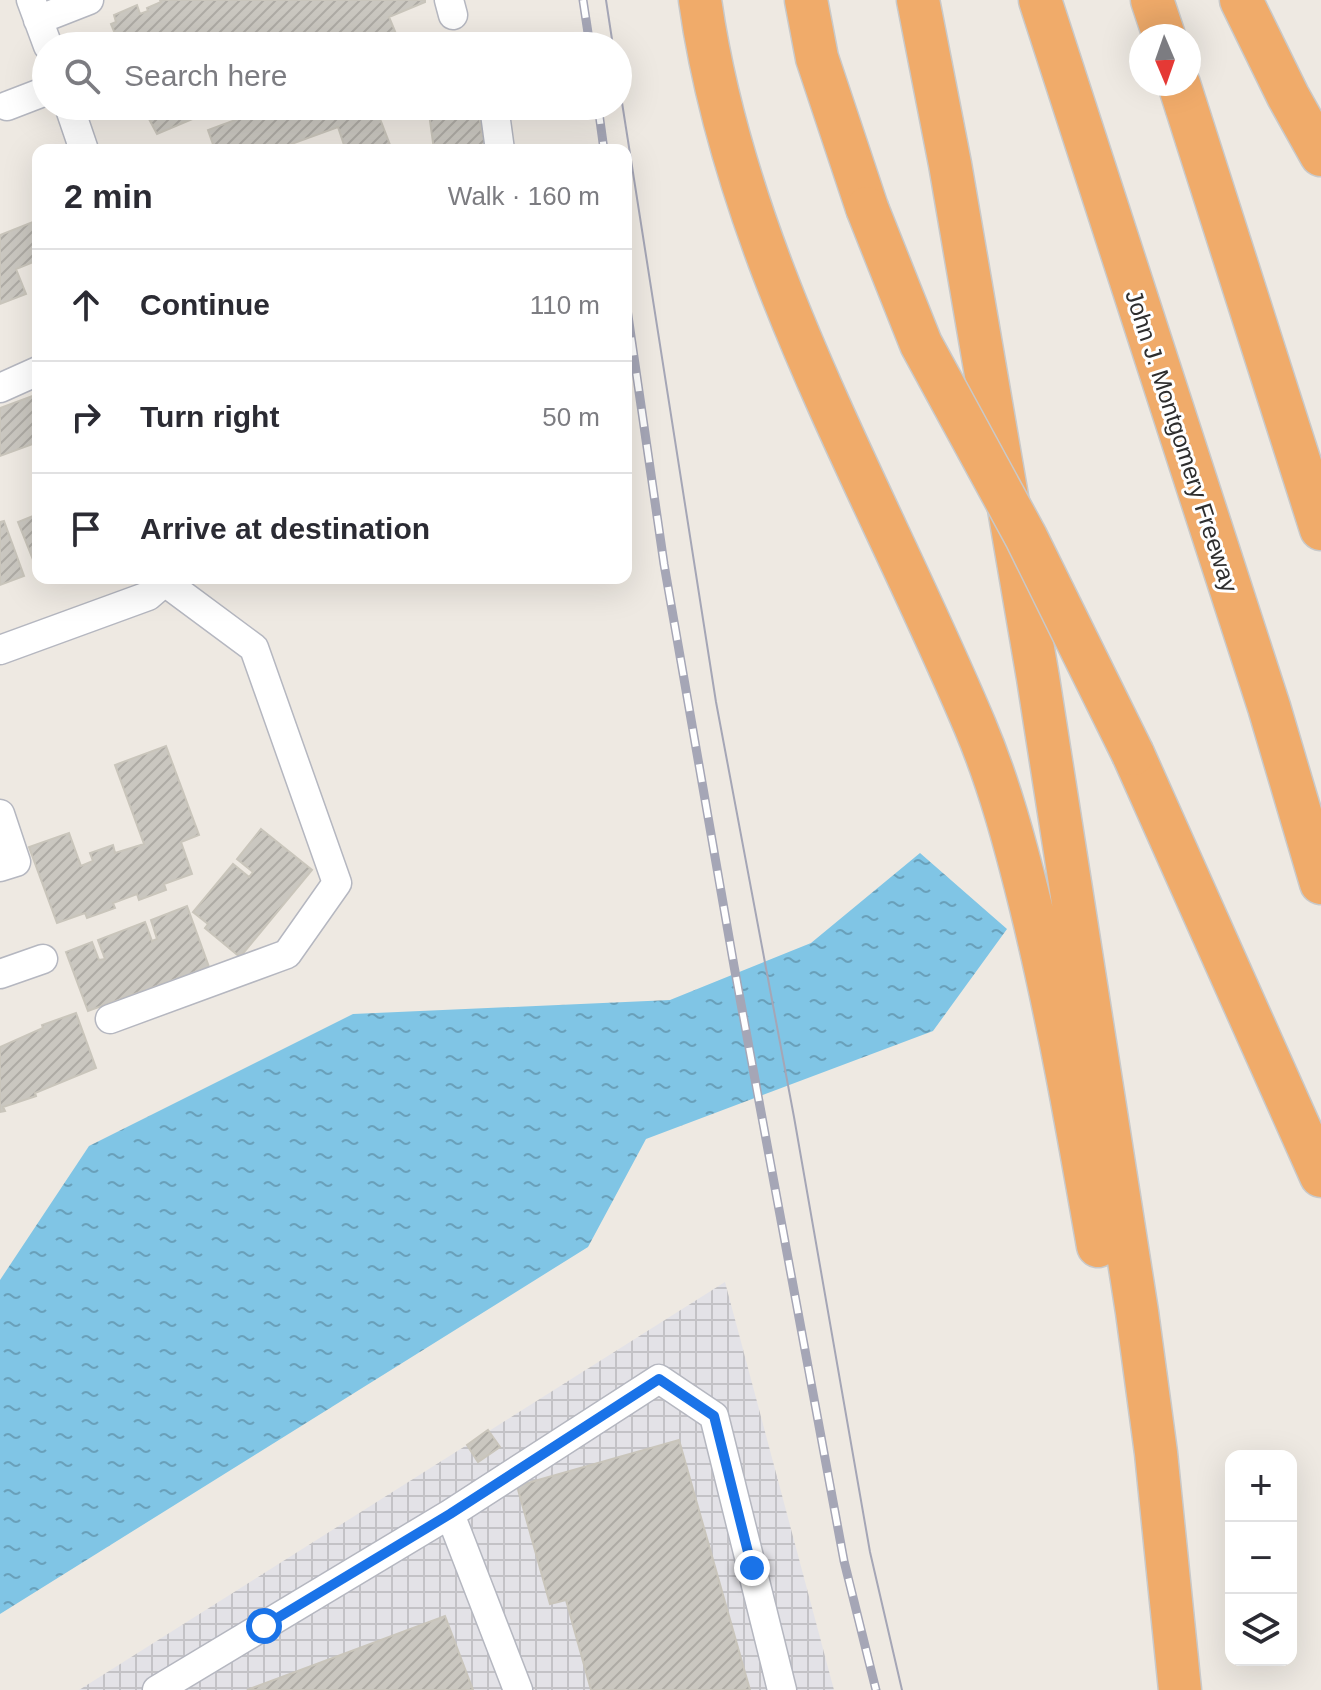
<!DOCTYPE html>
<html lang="en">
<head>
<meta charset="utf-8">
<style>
	:root { --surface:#fff; --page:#f7f7f7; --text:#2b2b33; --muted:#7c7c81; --line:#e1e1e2 }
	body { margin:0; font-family:Helvetica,sans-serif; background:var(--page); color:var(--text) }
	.controls { position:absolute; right:24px; bottom:24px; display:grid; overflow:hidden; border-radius:16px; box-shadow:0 8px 32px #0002 }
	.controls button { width:72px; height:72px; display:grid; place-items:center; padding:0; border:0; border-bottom:2px solid var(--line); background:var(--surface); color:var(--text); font:40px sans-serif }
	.compass { position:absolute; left:1129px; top:24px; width:72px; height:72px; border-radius:50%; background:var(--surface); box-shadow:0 8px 32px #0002; rotate:178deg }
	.stop { position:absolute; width:24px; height:24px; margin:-18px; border:6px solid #1a73e8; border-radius:50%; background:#fff }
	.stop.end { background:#1a73e8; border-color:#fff; box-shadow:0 2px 8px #0008 }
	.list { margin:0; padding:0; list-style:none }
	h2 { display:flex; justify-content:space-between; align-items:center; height:104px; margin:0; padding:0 32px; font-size:34px }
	h2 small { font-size:26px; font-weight:400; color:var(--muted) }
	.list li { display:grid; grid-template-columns:52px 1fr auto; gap:24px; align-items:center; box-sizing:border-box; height:112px; padding:0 32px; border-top:2px solid var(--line) }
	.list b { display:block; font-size:30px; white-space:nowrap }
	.list em { font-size:26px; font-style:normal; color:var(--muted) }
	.icon { flex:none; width:44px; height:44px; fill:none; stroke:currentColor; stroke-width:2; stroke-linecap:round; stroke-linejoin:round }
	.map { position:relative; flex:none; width:1321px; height:1690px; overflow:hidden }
	.search { position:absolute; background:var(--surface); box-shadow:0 8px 32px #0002; left:32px; top:32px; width:600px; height:88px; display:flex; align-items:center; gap:20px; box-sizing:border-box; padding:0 28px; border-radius:44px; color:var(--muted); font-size:30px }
	.panel { position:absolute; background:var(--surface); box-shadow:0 8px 32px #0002; left:32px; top:144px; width:600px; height:440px; border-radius:16px }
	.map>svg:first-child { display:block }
</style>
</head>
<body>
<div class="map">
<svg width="1321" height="1690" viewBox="0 0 1321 1690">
	<defs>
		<pattern id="industrial-grid" width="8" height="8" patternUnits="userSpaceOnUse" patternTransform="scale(2)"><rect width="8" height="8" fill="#e3e2e7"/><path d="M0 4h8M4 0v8" fill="none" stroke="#c3c2c6"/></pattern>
		<pattern id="water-ripples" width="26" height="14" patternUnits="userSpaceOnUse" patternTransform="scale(2)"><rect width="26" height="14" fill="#80c5e5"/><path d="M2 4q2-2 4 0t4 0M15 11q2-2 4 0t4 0" fill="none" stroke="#69a0ba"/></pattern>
		<pattern id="building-hatch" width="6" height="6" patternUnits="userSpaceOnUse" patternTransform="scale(2)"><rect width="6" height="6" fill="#cac7c0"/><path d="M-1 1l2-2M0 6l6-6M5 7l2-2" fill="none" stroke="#aeaba5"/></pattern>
	</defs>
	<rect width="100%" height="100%" fill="#eee9e2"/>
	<path fill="url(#industrial-grid)" d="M725 1282 834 1690H79Z"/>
	<path fill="url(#water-ripples)" d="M920 853 1007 929 933 1031 646 1139 588 1247 0 1614V1280L89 1146 353 1014 670 1000 811 943Z"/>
	<path fill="url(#building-hatch)" stroke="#c9c5bb" stroke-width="2" d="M160 0H425V2L389 17 399 41 388 46H120L111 24 116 22 114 15 137 5 140 14 148 11 147 8 161 2Z
		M142 106H220L221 108 203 116 202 112 194 115 195 118 157 134Z
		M273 106H375L392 150H340L345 148 338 127 275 150H215L208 130Z
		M428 106H481L482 113 479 114 482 136H486L487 150H434Z
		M38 220V260L16 269 26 294 0 304V235Z
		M38 394V442L0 456V408Z
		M38 514V561L34 562 18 522Z
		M4 521 24 576 0 585V522Z
		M166 746 199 835 181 842 192 874 164 884 166 890 139 900 137 894 113 903 115 908 87 918 85 913 57 923 29 847 69 833 81 866 93 861 90 853 113 845 115 853 144 844 115 765Z
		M261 829 312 870 240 957 205 928 208 924 193 912 233 864 249 877 253 872 237 859Z
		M187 906 209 967 88 1011 66 952 92 942 99 960 105 959 98 940 145 922 152 941 157 939 151 920Z
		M76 1013 96 1068 35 1093 36 1096 3 1107 5 1111 0 1112V1047L43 1028 42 1025Z
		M488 1430 500 1447 478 1462 467 1445Z
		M679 1440 750 1690H591L566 1600 550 1604 517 1486Z
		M445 1616 473 1690H247Z"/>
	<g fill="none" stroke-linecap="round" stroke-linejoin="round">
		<defs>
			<path id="minor" d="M31 0 48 46
				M449 0 453 15
				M38 20 89 0
				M7 106 46 91
				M69 106 84 150
				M494 106 500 150
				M0 388 38 371
				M0 650 148 596 169 578
				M0 814 16 862 0 867
				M0 974 43 959
				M110 1019 287 954 337 883 254 648 165 582
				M450 1514 659 1379 714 1416 782 1690
				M157 1690 450 1514 518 1690"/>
			<path id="highway" d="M700 0C736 257 876 490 975 726 999 783 1015 843 1030 903 1058 1016 1078 1131 1098 1246
				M806 0 817 58 867 208
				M918 0 950 164 1038 678 1137 1312 1156 1453 1180 1690
				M1040 0 1269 707 1321 883
				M1152 0 1164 36
				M1241 0 1288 96 1321 155
				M1179 84 1321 529
				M1133 754 1321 1176"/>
		</defs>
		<use href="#minor" stroke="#b5b7c0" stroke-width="31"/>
		<use href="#highway" stroke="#c9c9c9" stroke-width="45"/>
		<use href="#minor" stroke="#fff" stroke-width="28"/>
		<use href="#highway" stroke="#f0ab6a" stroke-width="42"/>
		<path stroke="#a5a6b6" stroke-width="2" d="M606 0 613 46
			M618 77 716 702 794 1117 870 1552 902 1690"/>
		<defs>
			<path id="rail" d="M583 0 590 46
				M598 106 604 150
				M626 302 664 564 734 966 844 1561 876 1690"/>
		</defs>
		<use href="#rail" stroke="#a5a6b6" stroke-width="9"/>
		<use href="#rail" stroke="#fff" stroke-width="6" stroke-dasharray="18" stroke-linecap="butt"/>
		<defs>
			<path id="highway-bridge" d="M867 208 921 344 1026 537 1133 754"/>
		</defs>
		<use href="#highway-bridge" stroke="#c9c9c9" stroke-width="45" stroke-linecap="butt"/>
		<use href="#highway-bridge" stroke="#f0ab6a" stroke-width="42"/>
	</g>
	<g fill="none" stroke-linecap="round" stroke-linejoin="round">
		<path stroke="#1a73e8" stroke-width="10" d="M264 1626 450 1514 659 1379 714 1416 752 1568"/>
	</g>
	<g text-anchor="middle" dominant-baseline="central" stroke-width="6" stroke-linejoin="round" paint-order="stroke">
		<g font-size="24" fill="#2e2e2e" stroke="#fff">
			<text transform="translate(1182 441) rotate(72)">John J. Montgomery Freeway</text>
		</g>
	</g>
</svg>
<div class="controls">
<button>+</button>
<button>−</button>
<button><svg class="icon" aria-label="layers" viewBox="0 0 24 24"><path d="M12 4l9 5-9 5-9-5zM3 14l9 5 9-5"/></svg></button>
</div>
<svg class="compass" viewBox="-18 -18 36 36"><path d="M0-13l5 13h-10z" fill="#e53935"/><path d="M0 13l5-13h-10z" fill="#7c7c81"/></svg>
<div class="stop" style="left:264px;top:1626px"></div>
<div class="stop end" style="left:752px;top:1568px"></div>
<div class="search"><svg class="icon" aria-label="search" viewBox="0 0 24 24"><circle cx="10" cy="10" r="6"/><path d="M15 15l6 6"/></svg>Search here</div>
<section class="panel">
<h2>2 min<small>Walk · 160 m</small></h2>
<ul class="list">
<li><svg class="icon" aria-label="ahead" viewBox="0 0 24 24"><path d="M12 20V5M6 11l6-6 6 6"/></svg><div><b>Continue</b></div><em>110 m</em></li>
<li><svg class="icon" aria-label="right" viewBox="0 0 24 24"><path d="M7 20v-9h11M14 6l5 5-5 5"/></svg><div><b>Turn right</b></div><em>50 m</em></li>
<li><svg class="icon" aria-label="arrive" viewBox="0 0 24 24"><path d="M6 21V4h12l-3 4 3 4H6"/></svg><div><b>Arrive at destination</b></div></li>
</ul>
</section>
</div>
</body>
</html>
